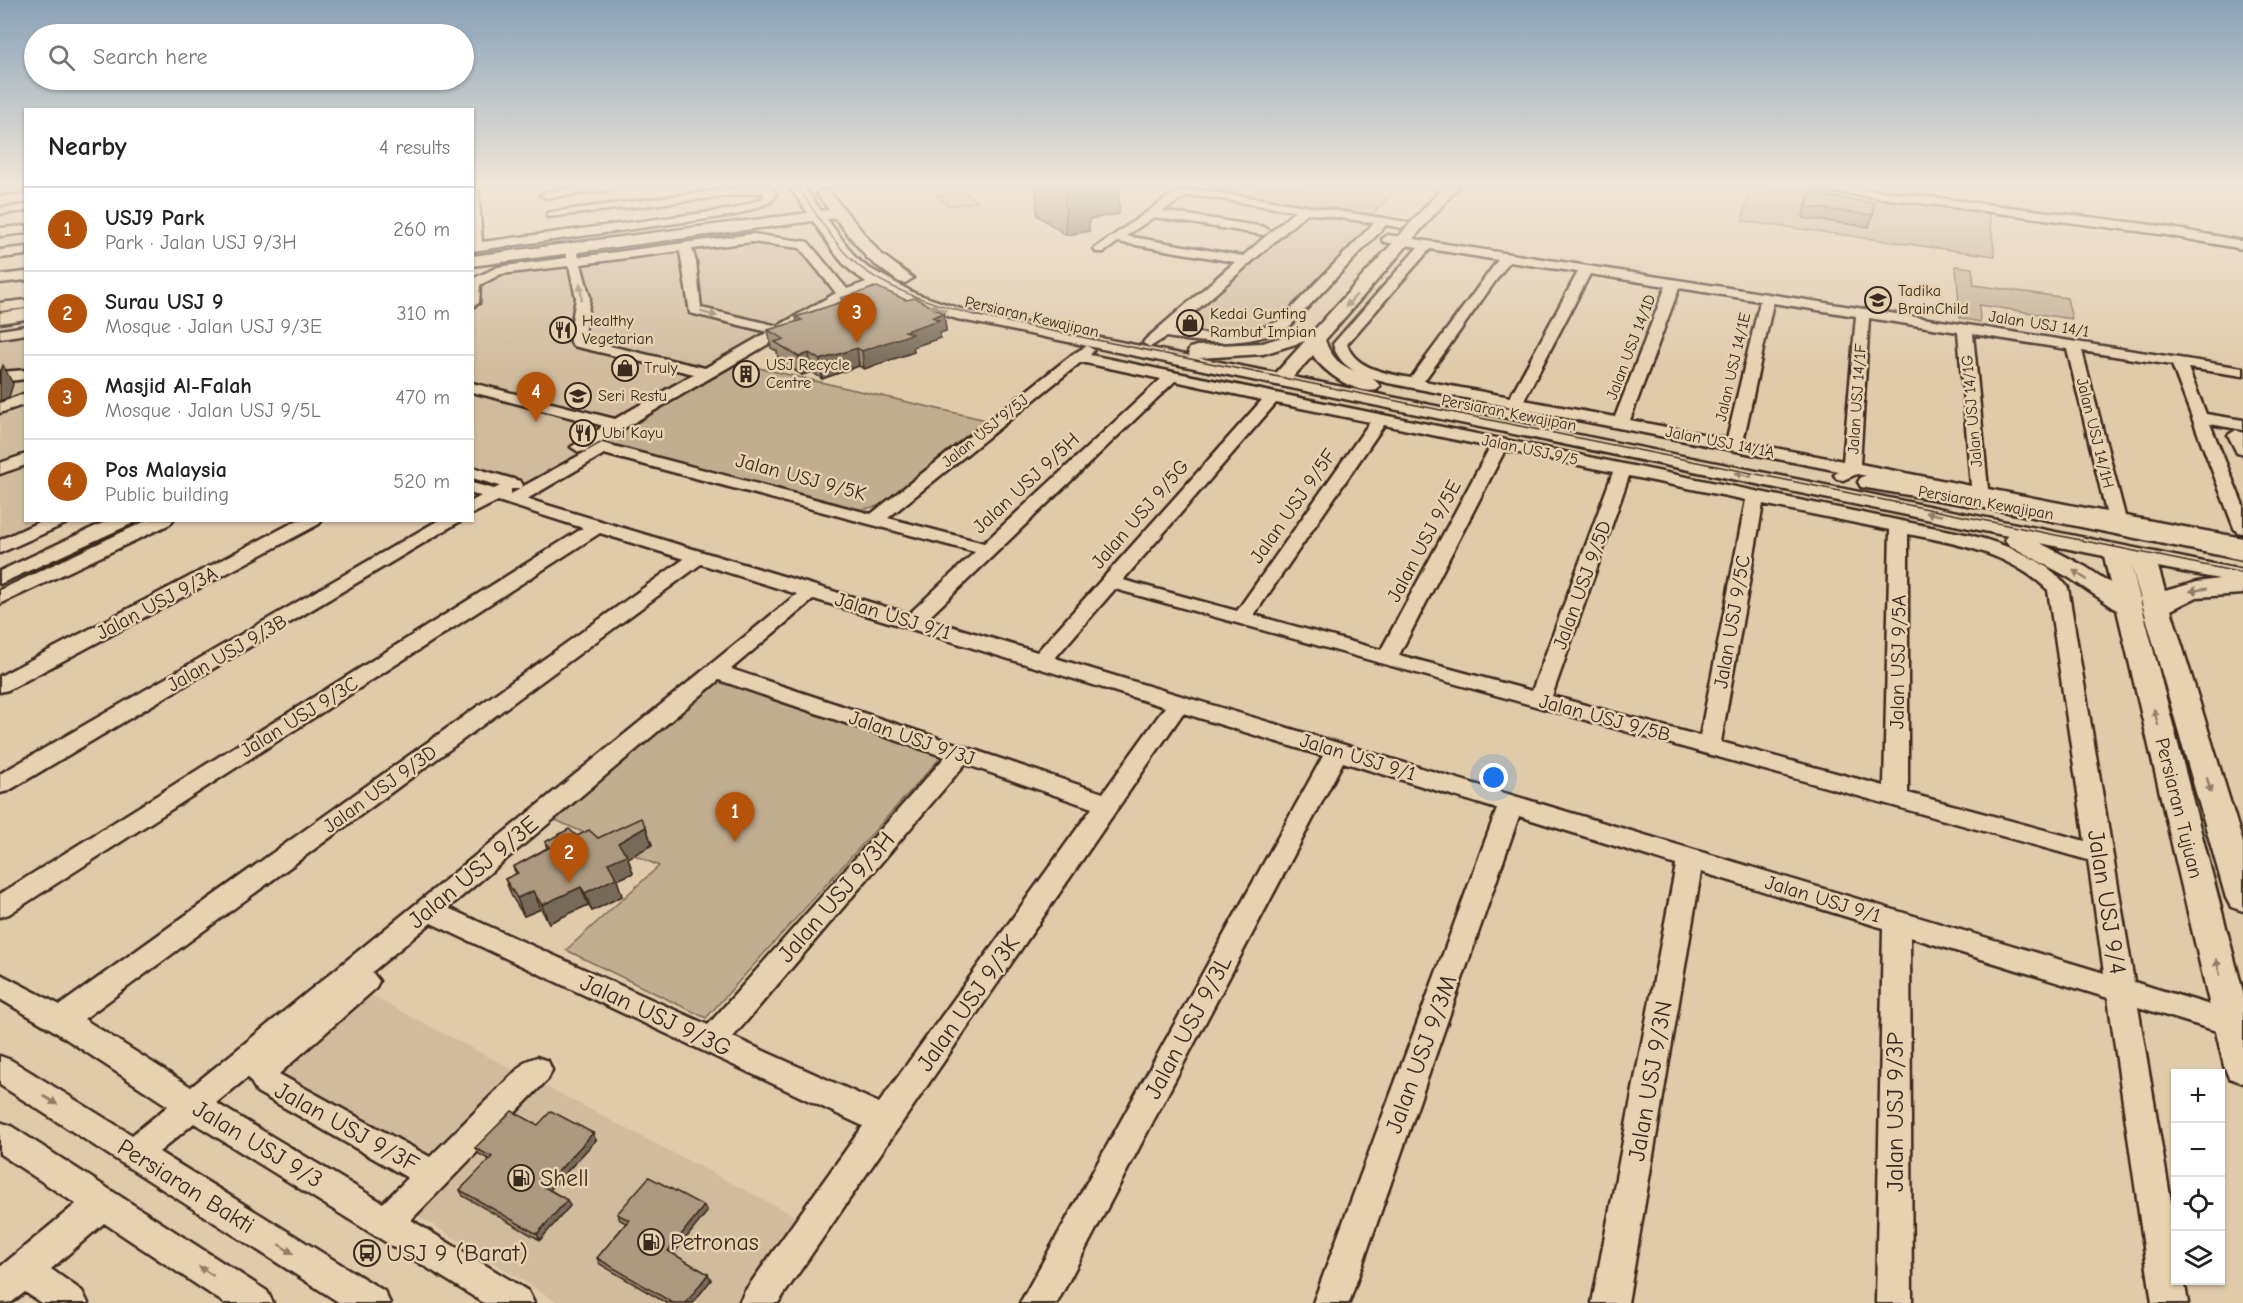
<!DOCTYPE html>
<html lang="en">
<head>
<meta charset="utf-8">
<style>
	:root { --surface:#fff; --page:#f6f6f6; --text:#222; --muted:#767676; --line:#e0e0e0; --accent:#b45309 }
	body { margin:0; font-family:"Comic Neue",sans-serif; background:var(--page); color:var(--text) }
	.controls { position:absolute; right:18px; bottom:18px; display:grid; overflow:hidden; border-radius:0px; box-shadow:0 2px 4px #0004 }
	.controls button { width:54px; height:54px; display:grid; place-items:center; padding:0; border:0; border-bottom:2px solid var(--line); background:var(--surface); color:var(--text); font:30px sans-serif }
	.you { position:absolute; left:1494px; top:778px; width:21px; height:21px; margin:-15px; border:4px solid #fff; border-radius:50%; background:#1a73e8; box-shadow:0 0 0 9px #1a73e833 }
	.badge { display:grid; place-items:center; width:39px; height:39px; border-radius:50%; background:var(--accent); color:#fff; font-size:20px; font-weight:700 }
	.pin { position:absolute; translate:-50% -50px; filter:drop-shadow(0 2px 3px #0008) }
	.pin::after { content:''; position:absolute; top:32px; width:21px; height:18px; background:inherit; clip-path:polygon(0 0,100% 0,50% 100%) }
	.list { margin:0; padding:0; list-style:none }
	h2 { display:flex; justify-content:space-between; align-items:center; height:78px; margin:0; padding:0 24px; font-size:26px }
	h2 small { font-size:20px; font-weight:400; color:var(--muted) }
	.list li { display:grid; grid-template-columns:39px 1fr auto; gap:18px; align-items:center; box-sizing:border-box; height:84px; padding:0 24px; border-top:2px solid var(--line) }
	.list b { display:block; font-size:22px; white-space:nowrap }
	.list p { margin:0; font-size:20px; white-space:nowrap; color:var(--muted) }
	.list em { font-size:20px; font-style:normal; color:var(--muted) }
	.icon { flex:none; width:33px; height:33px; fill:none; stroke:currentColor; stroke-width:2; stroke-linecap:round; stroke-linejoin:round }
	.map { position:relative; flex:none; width:2243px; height:1303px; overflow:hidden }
	.search { position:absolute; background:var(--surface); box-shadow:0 2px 4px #0004; left:24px; top:24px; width:450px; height:66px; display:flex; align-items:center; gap:15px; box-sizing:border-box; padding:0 21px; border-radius:33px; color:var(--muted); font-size:22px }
	.panel { position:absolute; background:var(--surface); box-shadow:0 2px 4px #0004; left:24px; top:108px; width:450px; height:414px; border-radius:0px }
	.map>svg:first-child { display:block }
</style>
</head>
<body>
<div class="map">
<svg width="2243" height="1303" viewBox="0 0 2243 1303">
	<rect width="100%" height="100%" fill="#dfcaaa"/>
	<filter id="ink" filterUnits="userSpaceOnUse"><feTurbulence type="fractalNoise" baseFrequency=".0167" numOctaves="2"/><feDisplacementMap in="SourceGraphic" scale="12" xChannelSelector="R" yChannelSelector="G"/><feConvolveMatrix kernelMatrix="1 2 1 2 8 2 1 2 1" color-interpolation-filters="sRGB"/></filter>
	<g filter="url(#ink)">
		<path fill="#d0bb9d" d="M1295 211 1388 225 1287 330 1262 339 1234 343 1211 342 1151 334Z
			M756 233 813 243 842 279 860 290 511 493 473 481V277L496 268Z
			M25 326 26 520 70 521 0 553V330Z
			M362 991 804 1221 745 1303H559L409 1210 445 1172 278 1078V1063Z"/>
		<path fill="#c1ad90" stroke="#7e6c57" stroke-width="1.5" d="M1211 186H1400L1370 216 1204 191Z
			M1751 186H1785L1989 212 1995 256 1742 221Z
			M965 191 977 202 948 206 936 195Z
			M1956 266 1972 268 1974 285 2067 298 2072 319 1979 305 1980 322 1960 318Z
			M737 363 986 420 879 506 858 510 600 442Z
			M716 681 941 757 706 1018 566 950 659 866 553 819Z"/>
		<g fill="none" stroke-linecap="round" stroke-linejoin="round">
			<path stroke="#73614d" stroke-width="3" d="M2232 186 2243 188"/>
			<defs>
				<path id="minor" d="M26 186V192L0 194V188Z
					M472 186H478L482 242 734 209 763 198 764 194 763 192 547 217V213L551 212 753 186H770L776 194 771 202 736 215 472 251Z
					M589 186H622L617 189 546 198 540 195 546 192Z
					M1808 186H1841L2160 226 2243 241V249L2160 234 1813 189Z
					M1186 190 1208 191 1383 218 1406 222 1408 224 1402 228 1386 225 1289 327C1250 347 1208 344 1166 337L1150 347 1143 343 1145 340 1235 262 1118 242 1104 252H1096L1094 249 1171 195ZM1187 196 1208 197 1295 211 1243 256 1126 236 1154 217 1264 235 1270 231 1264 227 1162 211ZM1307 213 1374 223 1279 321 1257 330 1233 334H1206L1174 330Z
					M26 205V211L0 214V208Z
					M26 226V233L0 236V228Z
					M752 234 808 242 847 289 880 277 886 281 849 297 585 451 579 452 571 447 604 426 472 392V383L615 419 694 374 573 346 569 338 576 298 569 266 501 274 480 285 479 303 472 307V279L498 267 567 258 565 249 571 245 575 246 579 257ZM752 242 800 248 836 293 778 326 701 308 696 262 692 249ZM680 251 690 313 768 332 705 368 584 340 590 298 581 264Z
					M1388 235 2243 368V376L2188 368 2206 414 2243 420V430L2210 424 2243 505V533L2237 532 2234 528 2172 365 2082 351 2125 516 2243 538V550L1857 474 1843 480 1837 479 1834 475 1839 471 1388 383C1365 377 1339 369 1333 344L1418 247 1384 242 1382 239ZM1430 249 1498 260 1411 378C1389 374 1354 369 1347 344ZM1509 262 1578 272 1510 397 1424 381ZM1590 274 1666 286 1615 417 1524 400ZM1679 288 1760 301 1727 439 1630 420ZM1773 303 1856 316 1843 461 1743 442ZM1869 318 1958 332 1971 486 1860 464ZM1973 334 2067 349 2106 512 1988 489Z
					M26 247V255L0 258V250Z
					M26 272V280L0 283V275Z
					M26 300V308L0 311V303Z
					M26 326V334L0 338V330Z
					M1087 346 1094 350 1090 355 1970 535C2003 544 2048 559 2068 588L2134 982 2243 1015V1039L2138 1007 2176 1231V1280H2184L2188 1303H2152L2108 998 1910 937 1912 1303H1876L1883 928 1701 872 1628 1303H1592L1676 865 1519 816 1349 1303H1313L1497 809 1343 762 1057 1303H1020L1323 756 1183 713 778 1303H739L745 1291 863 1126 431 923 372 972 379 981 375 989 279 1074 430 1157 526 1061 537 1057 548 1061 552 1070 548 1079 411 1220 528 1291 534 1303H484L194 1123 159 1152 384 1291 390 1303H340L0 1085V1056L11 1060 132 1135 168 1106 51 1029 0 999V974L60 1005 684 559 600 533 9 914 0 917V894L583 528 498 501 472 514V501L481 496 472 494V483L494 489 500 486 472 478V467L520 481 523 485 520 488 602 443 871 514 1073 354ZM1081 362 1161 379 984 543 888 518ZM1175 381 1262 400 1037 652 927 619ZM1276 403 1370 422 1237 611 1123 580ZM1384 425 1490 447 1381 650 1254 615ZM1505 450 1613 472 1532 691 1399 655ZM604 454 975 552 909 614 527 499ZM1629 476 1746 500 1700 736 1552 696ZM511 489H520L511 494ZM1763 504 1890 530 1884 786 1721 742ZM1908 534C1959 544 2009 553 2048 590L2085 841 1908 793ZM701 564 797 594 191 1087 84 1019ZM1115 589 2088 860 2104 973 1055 658ZM814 599 1165 707 1103 793 731 669ZM719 680 945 757 708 1025 448 908ZM965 764 1092 808 879 1103 733 1037ZM248 1077 257 1092 408 1178 383 1203 216 1103Z
					M26 370V379L0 382V372Z
					M26 393V404L0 413V403Z
					M2236 430 2243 433V454L2237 453 2228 435Z
					M26 454V465L0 474V463Z
					M43 520H68L65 524 0 553V540Z
					M109 520H134L131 524 0 584V571Z
					M148 520H173L170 524 0 604V590Z
					M298 520H322L319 524 8 690 0 692V676Z
					M439 520H462L8 791 0 793V774Z
					M0 1122 11 1126 267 1291 273 1303H224L104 1223 51 1269 82 1291 88 1303H41L25 1292 12 1302 0 1303V1267L76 1204 0 1154Z"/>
				<path id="major" d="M789 186H803L821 211 829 210 817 194 819 191H829L880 253 913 278 905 283 899 282 868 259 835 218 827 219 855 257 867 267 914 293 967 311 1190 356 1188 352 1190 348 1197 346 1263 343 1300 331 1306 332 1309 336 1444 186H1459L1325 340C1337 377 1367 367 1380 386L1377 390C1356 395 1323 372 1313 355L1293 377 2243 570V594L2197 597 2171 610 2243 843V911L2231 907 2226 898 2130 561 2243 992V1083L2229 1078 2224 1066 2117 610 2068 577 2009 545 2005 540 2008 536 957 319C922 307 868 291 843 263 832 251 823 235 813 221L472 266V256L808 213ZM1305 341 1276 373 1199 358 1263 354ZM2040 543 2104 556 2110 583 2086 567ZM2158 567 2219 579 2197 582 2165 591Z
					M26 309V319L0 323V313Z
					M1869 475 2003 497 2243 546V560L2003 511 1861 487 1858 482 1861 477Z"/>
			</defs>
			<use href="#minor" stroke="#3b2a1e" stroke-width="5"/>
			<use href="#major" stroke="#3b2a1e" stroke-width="5"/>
			<use href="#minor" fill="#e6d1b0" fill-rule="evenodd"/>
			<use href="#major" fill="#e6d1b0" fill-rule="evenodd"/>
			<path stroke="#3b2a1e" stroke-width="1.5" d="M797 186C812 207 831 240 849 257 881 289 932 303 974 315L2243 573"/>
		</g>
		<path fill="#94846d" stroke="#3b2a1e" stroke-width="1.5" d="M1036 186H1119V214L1089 219V231L1066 235 1037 215Z
			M1809 194 1873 215 1869 227 1803 218 1805 206Z
			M841 298 906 300 944 313 946 331 940 333V338L913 347 914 352 864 369 859 366 822 379 812 372 802 375 778 360 777 351 771 348 768 330 797 322 796 317 842 302Z
			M646 827 652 845 628 858 633 873 617 880 622 896 592 911 588 905 549 923 541 909 524 916 512 897 505 879 516 874 513 867 547 848 545 842 577 836 598 838Z
			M538 1125 596 1140 550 1190 567 1200 570 1206 540 1240 463 1196 460 1190 490 1160 479 1154 475 1148Z
			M704 1206 707 1212 673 1254 708 1274 711 1280 693 1303H666L600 1264 597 1258 626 1223 620 1220 617 1214Z"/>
		<path fill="#786b59" stroke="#3b2a1e" stroke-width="1.5" d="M1083 186H1119V214L1089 219V231L1066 235 1065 191Z
			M944 313 946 331 940 333V338L913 347 914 352 864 369 862 351 905 331 932 317Z
			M857 348 859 366 822 379 820 360Z
			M809 353 812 372 802 375 799 357Z
			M3 365 13 384 9 397 0 401V373Z
			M646 827 652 845 628 858 633 873 617 880 622 896 592 911 585 893 608 863 618 843Z
			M581 887 588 905 549 923 542 905Z
			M533 891 541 909 524 916 517 898Z
			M593 1133 596 1140 547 1193 544 1187Z
			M567 1200 570 1206 540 1240 537 1234Z
			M704 1206 707 1212 671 1257 668 1251Z
			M708 1274 711 1280 693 1303H686Z"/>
		<path fill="#ac997f" stroke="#3b2a1e" stroke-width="1.5" d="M1057 186H1086L1089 188 1065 191Z
			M1809 194 1874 203 1873 215 1807 207Z
			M877 287 906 300 915 298 944 313 932 317 939 320 905 331 912 334 862 351 857 348 820 360 809 353 799 357 775 342 784 339 768 330 802 320 796 317 845 301 841 298Z
			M641 818 646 827 618 843 627 855 608 863 616 878 585 893 581 887 542 905 533 891 517 898 505 879 518 873 513 867 550 847 545 842 569 829 577 836 589 830 598 838Z
			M512 1111 538 1125 551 1111 593 1133 544 1187 567 1200 537 1234 460 1190 492 1157 475 1148Z
			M649 1177 704 1206 668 1251 708 1274 686 1303H673L597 1258 629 1220 617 1214Z"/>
		<defs><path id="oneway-solid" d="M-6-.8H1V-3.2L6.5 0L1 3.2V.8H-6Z" transform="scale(1.5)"/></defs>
		<g fill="#907e67">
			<use href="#oneway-solid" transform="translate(581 292) rotate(-96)"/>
			<use href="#oneway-solid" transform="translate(1351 301) rotate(132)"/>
			<use href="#oneway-solid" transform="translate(938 308) rotate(-163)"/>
			<use href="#oneway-solid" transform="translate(709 314) rotate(15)"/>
			<use href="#oneway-solid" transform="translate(1743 475) rotate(-168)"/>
			<use href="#oneway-solid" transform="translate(1934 514) rotate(-168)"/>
			<use href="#oneway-solid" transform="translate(2080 575) rotate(-146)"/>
			<use href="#oneway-solid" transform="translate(2198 590) rotate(171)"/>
			<use href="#oneway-solid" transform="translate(2156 717) rotate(-104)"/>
			<use href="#oneway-solid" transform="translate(2209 785) rotate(74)"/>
			<use href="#oneway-solid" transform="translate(2218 967) rotate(-104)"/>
			<use href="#oneway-solid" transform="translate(50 1100) rotate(32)"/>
			<use href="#oneway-solid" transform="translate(286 1249) rotate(32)"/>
			<use href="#oneway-solid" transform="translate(206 1271) rotate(-147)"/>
		</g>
	</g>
	<linearGradient id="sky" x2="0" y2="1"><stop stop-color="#88a1b7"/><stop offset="0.5" stop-color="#f1e7d9"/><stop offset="1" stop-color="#f1e7d9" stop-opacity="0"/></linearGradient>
	<rect width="2243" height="369" fill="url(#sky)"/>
	<defs>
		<symbol id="school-ring" viewBox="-11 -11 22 22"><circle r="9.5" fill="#e6d1b0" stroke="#3b2a1e" stroke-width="1.5"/><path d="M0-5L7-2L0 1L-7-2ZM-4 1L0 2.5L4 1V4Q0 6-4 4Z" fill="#3b2a1e"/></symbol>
		<symbol id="shop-ring" viewBox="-11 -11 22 22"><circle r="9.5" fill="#e6d1b0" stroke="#3b2a1e" stroke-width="1.5"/><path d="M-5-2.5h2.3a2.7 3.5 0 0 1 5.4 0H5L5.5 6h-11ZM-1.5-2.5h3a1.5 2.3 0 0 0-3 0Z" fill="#3b2a1e"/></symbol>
		<symbol id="restaurant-ring" viewBox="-11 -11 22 22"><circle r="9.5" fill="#e6d1b0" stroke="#3b2a1e" stroke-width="1.5"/><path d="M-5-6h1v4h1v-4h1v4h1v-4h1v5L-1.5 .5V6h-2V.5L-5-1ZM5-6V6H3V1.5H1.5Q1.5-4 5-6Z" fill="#3b2a1e"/></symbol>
		<symbol id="building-ring" viewBox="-11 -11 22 22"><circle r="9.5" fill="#e6d1b0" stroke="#3b2a1e" stroke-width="1.5"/><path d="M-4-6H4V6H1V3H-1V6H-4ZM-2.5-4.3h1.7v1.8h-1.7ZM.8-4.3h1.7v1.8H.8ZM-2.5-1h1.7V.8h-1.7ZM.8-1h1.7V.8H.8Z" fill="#3b2a1e"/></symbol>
		<symbol id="fuel-ring" viewBox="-11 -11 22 22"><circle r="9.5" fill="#e6d1b0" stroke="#3b2a1e" stroke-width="1.5"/><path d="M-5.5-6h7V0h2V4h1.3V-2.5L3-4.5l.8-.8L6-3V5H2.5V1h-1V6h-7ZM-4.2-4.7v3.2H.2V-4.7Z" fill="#3b2a1e"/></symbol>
		<symbol id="bus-ring" viewBox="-11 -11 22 22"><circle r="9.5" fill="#e6d1b0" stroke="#3b2a1e" stroke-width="1.5"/><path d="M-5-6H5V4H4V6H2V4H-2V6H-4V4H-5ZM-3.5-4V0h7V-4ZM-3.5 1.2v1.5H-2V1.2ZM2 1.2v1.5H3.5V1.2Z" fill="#3b2a1e"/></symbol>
	</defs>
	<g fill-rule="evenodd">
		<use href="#school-ring" x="1863" y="285" width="30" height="30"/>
		<use href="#shop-ring" x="1175" y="308" width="30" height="30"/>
		<use href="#restaurant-ring" x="548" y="315" width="30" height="30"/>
		<use href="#shop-ring" x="610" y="353" width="30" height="30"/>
		<use href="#building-ring" x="731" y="359" width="30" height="30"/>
		<use href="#school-ring" x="563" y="381" width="30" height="30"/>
		<use href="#restaurant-ring" x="568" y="418" width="30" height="30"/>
		<use href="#fuel-ring" x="506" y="1163" width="30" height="30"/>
		<use href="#fuel-ring" x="636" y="1227" width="30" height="30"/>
		<use href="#bus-ring" x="352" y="1238" width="30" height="30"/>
	</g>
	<g text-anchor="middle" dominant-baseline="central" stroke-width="5" stroke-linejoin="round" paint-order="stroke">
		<g font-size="16" fill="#3b2a1e" stroke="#e6d1b0" text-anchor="start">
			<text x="1898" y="291">Tadika<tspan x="1898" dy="18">BrainChild</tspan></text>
			<text x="1210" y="314">Kedai Gunting<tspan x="1210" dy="18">Rambut Impian</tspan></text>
			<text x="582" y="321">Healthy<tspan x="582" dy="18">Vegetarian</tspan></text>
			<text x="766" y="365">USJ Recycle<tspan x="766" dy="18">Centre</tspan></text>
			<text x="644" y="368">Truly</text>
			<text x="598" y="396">Seri Restu</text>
			<text x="602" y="433">Ubi Kayu</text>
		</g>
		<g font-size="16" fill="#3b2a1e" stroke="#e6d1b0">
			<text transform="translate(1032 317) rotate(13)">Persiaran Kewajipan</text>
			<text transform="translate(2039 324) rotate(9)">Jalan USJ 14/1</text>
			<text transform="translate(1631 347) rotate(-69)">Jalan USJ 14/1D</text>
			<text transform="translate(1733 367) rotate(-77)">Jalan USJ 14/1E</text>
			<text transform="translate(1857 399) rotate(-86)">Jalan USJ 14/1F</text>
			<text transform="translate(1972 411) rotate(-95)">Jalan USJ 14/1G</text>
			<text transform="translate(1509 413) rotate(11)">Persiaran Kewajipan</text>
			<text transform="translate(985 431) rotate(-39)">Jalan USJ 9/5J</text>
			<text transform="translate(2095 433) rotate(76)">Jalan USJ 14/1H</text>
			<text transform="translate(1720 442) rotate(11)">Jalan USJ 14/1A</text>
			<text transform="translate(1530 450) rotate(12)">Jalan USJ 9/5</text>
			<text transform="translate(1986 503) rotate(10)">Persiaran Kewajipan</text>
		</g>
		<g font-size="20" fill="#3b2a1e" stroke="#e6d1b0">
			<text transform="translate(801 477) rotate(15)">Jalan USJ 9/5K</text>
			<text transform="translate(1026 483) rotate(-43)">Jalan USJ 9/5H</text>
			<text transform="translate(1293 506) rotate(-55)">Jalan USJ 9/5F</text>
			<text transform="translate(1140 514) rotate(-49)">Jalan USJ 9/5G</text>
			<text transform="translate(1424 541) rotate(-62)">Jalan USJ 9/5E</text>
			<text transform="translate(1582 585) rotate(-70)">Jalan USJ 9/5D</text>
			<text transform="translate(157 603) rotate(-28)">Jalan USJ 9/3A</text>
			<text transform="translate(893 616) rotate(17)">Jalan USJ 9/1</text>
			<text transform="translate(1732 622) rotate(-80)">Jalan USJ 9/5C</text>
			<text transform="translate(227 653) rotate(-30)">Jalan USJ 9/3B</text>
			<text transform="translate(1898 662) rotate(-89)">Jalan USJ 9/5A</text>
			<text transform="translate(299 717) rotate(-32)">Jalan USJ 9/3C</text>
			<text transform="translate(1605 718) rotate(15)">Jalan USJ 9/5B</text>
			<text transform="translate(912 738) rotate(19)">Jalan USJ 9/3J</text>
			<text transform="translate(1358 757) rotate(17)">Jalan USJ 9/1</text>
			<text transform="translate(380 789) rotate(-36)">Jalan USJ 9/3D</text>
			<text transform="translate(2179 808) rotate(76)">Persiaran Tujuan</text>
			<text transform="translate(1823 899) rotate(17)">Jalan USJ 9/1</text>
		</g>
		<g font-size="24" fill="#3b2a1e" stroke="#e6d1b0">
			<text transform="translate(473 872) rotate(-40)">Jalan USJ 9/3E</text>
			<text transform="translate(836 897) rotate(-49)">Jalan USJ 9/3H</text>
			<text transform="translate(2107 902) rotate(81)">Jalan USJ 9/4</text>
			<text transform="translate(968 1003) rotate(-55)">Jalan USJ 9/3K</text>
			<text transform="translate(656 1015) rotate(25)">Jalan USJ 9/3G</text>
			<text transform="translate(1188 1027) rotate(-62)">Jalan USJ 9/3L</text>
			<text transform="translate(1421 1054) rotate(-70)">Jalan USJ 9/3M</text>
			<text transform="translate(1650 1081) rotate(-80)">Jalan USJ 9/3N</text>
			<text transform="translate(1895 1112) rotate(-90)">Jalan USJ 9/3P</text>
			<text transform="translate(347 1127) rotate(29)">Jalan USJ 9/3F</text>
			<text transform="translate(258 1144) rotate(31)">Jalan USJ 9/3</text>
			<text transform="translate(186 1186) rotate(32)">Persiaran Bakti</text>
		</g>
		<g font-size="24" fill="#3b2a1e" stroke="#e6d1b0" text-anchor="start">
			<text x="540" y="1178">Shell</text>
			<text x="670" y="1242">Petronas</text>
			<text x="386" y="1253">USJ 9 (Barat)</text>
		</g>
	</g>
</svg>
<div class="controls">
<button>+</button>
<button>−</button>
<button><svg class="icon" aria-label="locate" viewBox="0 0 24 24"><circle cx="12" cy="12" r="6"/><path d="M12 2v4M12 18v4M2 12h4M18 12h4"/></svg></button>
<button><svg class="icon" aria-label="layers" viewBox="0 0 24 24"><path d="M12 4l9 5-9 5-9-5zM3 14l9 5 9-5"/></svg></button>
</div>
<div class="you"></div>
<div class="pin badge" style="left:735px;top:842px">1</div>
<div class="pin badge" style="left:569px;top:883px">2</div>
<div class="pin badge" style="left:857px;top:343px">3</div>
<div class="pin badge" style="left:536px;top:422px">4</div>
<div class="search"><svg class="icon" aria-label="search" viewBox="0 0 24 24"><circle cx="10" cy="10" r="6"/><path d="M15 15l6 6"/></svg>Search here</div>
<section class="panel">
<h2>Nearby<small>4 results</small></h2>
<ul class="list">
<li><span class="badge">1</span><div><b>USJ9 Park</b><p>Park · Jalan USJ 9/3H</p></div><em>260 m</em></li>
<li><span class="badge">2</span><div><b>Surau USJ 9</b><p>Mosque · Jalan USJ 9/3E</p></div><em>310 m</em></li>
<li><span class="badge">3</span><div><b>Masjid Al-Falah</b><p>Mosque · Jalan USJ 9/5L</p></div><em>470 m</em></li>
<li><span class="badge">4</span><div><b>Pos Malaysia</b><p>Public building</p></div><em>520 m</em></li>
</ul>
</section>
</div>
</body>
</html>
